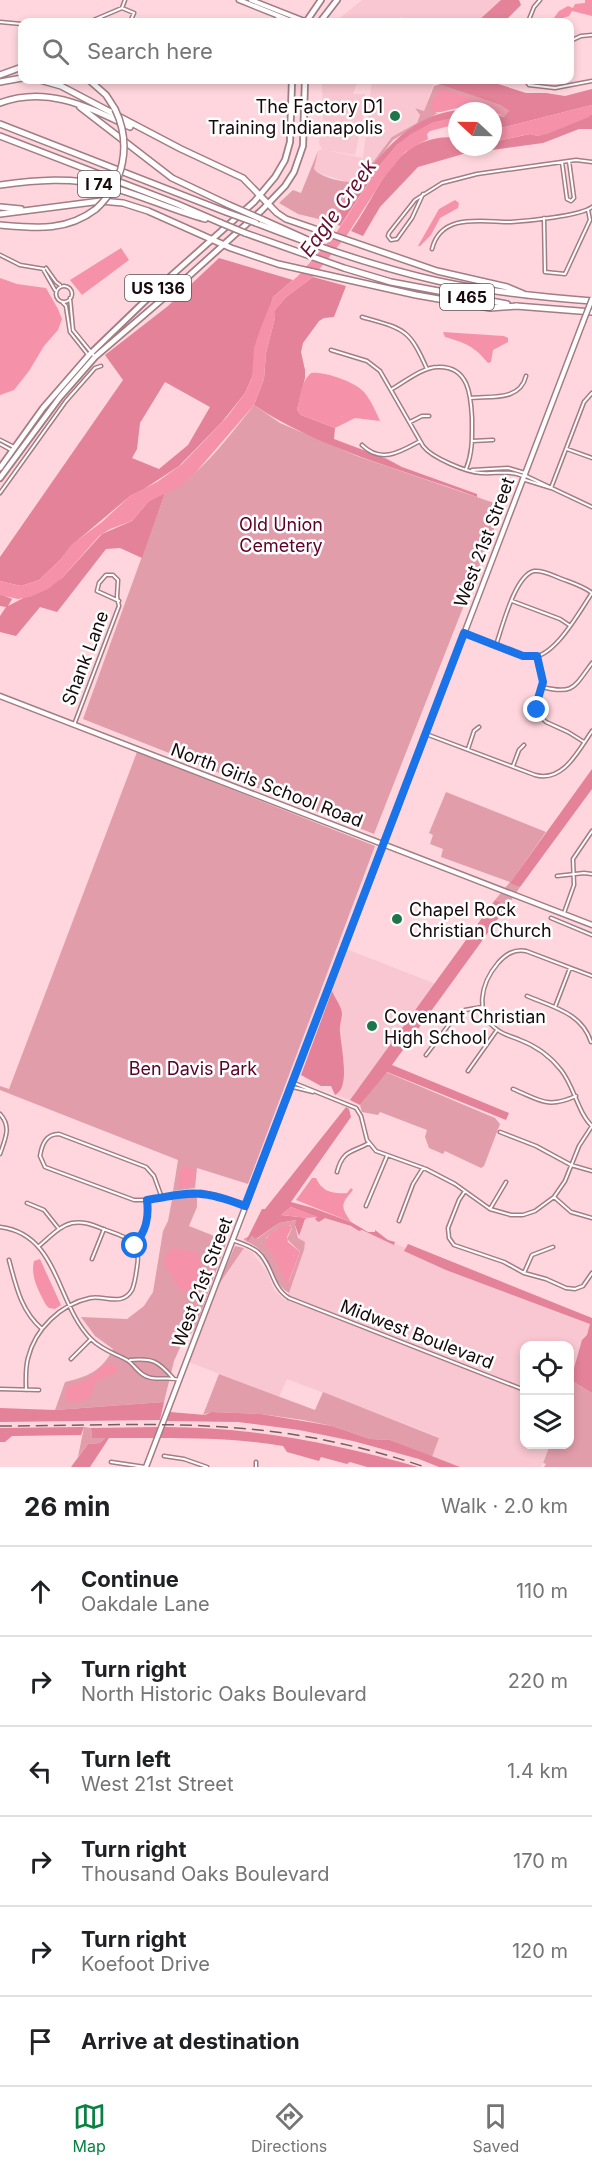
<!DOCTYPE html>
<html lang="en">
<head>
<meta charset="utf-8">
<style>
	:root { --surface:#fff; --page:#f6f6f6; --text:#202124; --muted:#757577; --line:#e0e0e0; --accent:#0b8043 }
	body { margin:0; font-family:Inter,sans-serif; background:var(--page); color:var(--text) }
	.controls { position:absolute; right:18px; bottom:18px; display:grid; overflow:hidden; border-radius:12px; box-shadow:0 3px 9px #0003 }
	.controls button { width:54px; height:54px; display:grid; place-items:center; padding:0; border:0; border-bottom:2px solid var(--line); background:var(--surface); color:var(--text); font:30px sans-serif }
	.compass { position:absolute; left:448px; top:102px; width:54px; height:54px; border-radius:50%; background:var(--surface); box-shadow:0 3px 9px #0003; rotate:292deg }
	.stop { position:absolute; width:18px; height:18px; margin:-14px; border:4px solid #1a73e8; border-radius:50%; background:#fff }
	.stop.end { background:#1a73e8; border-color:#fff; box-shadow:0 2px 6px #0008 }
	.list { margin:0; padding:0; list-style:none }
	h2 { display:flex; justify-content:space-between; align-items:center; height:78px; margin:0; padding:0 24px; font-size:26px }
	h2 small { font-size:20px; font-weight:400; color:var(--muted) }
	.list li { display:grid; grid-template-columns:39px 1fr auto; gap:18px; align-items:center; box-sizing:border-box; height:90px; padding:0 24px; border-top:2px solid var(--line) }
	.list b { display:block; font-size:22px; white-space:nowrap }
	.list p { margin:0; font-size:20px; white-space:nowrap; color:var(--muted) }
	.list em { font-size:20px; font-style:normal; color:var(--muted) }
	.icon { flex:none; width:33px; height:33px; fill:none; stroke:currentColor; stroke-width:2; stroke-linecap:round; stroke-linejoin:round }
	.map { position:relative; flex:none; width:592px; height:1467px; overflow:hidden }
	.search { position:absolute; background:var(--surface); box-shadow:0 3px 9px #0003; left:18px; right:18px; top:18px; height:66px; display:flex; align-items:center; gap:15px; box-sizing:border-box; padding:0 21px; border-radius:12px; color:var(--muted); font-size:22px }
	.sheet { height:618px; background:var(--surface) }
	nav { display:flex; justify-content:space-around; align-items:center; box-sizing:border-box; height:84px; border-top:2px solid var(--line); background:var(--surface); font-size:16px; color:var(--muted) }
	nav a { display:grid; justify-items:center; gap:3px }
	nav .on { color:var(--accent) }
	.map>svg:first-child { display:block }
</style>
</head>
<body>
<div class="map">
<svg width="592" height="1467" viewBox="0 0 592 1467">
	<rect width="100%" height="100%" fill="#ffd6dd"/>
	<path fill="#f8c7d1" d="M362 0H501L479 20 469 22H406L401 17 393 22H335Z
		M322 80H358L353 94H365L363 118 355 155 325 150 363 158 372 80H435L424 111 415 108 420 115 417 123 392 138 370 166H361L357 181 351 183 319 173 314 169 318 151 322 149 319 143 323 119Z
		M346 949 436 984 350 1100 335 1095 339 1093 344 1064 339 1029 342 1013 330 990Z
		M324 1216 592 1321V1336L570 1395V1346H524V1444L550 1445 541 1467H460L432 1457 439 1437 287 1379 279 1397 189 1362 217 1287 244 1248 252 1252 267 1272 274 1290 286 1301 304 1250 298 1239 305 1219Z"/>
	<path fill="#e29dab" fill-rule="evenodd" d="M440 84 500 105 509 111 505 117 495 115H502L459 94 435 113H438L393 140 331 222 298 214 279 203 293 190 301 193 318 151 314 169C321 178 347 184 357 181L360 166H370L392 137 417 123 420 115 415 108 424 111 434 86Z
		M254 405 280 423 357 456 503 506 374 834 83 719 165 493C199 478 230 435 254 405Z
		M137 752 375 846 248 1184 197 1168 195 1188 173 1191 178 1160 0 1090V1086L9 1089Z
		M446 792 546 832 511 882 520 887 508 905 495 900 510 882 441 857 443 849 430 844 433 835 429 833Z
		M386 1072 495 1118 500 1124 484 1166 481 1168 445 1151 443 1154 429 1148 425 1137 427 1130 380 1112 378 1115 362 1112 360 1105Z
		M191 1197H197V1207L189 1226 227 1241 195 1329 183 1341 174 1361 164 1402 55 1410 65 1382C87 1377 102 1371 113 1349L95 1336 81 1317 127 1319 144 1306 153 1292 163 1231 168 1221 172 1200Z
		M297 1220 295 1225 298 1238 305 1242 304 1250 289 1293C267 1280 278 1254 245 1241L252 1236 257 1239 279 1223ZM290 1225 292 1228 287 1239 300 1252 289 1281 286 1282 266 1238 275 1230Z
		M235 1246 244 1248 217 1287Z
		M219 1374 315 1410 323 1392 439 1438 432 1457 390 1440 370 1439 332 1426 303 1420 261 1414 211 1412 203 1415Z
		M574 1382 592 1393V1467H544L546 1464 543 1463 550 1445 570 1444V1394Z
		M84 1427 91 1428 92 1438H105L100 1443 88 1444 78 1457Z"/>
	<path fill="#e38299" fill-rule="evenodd" d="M501 0H519L521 5 504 22H470L479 20Z
		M438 80H486L526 93H546L565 96 592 89V105L493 130V115L504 117 509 111 500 105 439 84Z
		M460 110 466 111H457V117L398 144 381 164 340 226 331 222C364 178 399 114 460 110Z
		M592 114V129H579L543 143 463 154 418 167 380 207 363 236 351 231C383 187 392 135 457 137V147H493V142L530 134 538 136Z
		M219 258 293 280 273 297 252 377 245 393 222 422 179 466 144 489 130 496 72 545 60 560 39 580 21 586 0 581V557L123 380 105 355 168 306ZM165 382 210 407 188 445 159 469 132 458 137 449 140 423Z
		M313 277 346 286 334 317 324 318 319 321 303 343 301 352 305 370V378L297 410 301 415 335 428 334 439 387 459 402 467 477 494V497C402 469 321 450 254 405L264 379 266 353 275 318V310L286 297Z
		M165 493 142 558 120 548 106 549 57 612 40 607 16 636 0 632V616L6 607 0 606V594L12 599 8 606 62 578 102 534 132 521 149 501Z
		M592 769V789L520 887 510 883Z
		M495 900 508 905 392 1065 509 1113 506 1120 387 1072 360 1105 350 1100Z
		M332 991C335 998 341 1006 342 1013 342 1019 339 1026 340 1032 341 1047 351 1088 335 1095L331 1086H321L301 1075Z
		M346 1107 349 1109 351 1117 291 1202 313 1208 351 1222 368 1232H375V1230L388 1240 395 1242 394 1245 362 1230 359 1231 351 1226 325 1218 319 1222 317 1221 315 1219 317 1217 291 1207 281 1215 308 1218 305 1219 299 1236 295 1225 296 1220 279 1223 256 1239 252 1236 248 1241 246 1239 245 1241 244 1239 248 1237 262 1209H265Z
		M408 1244 592 1318V1393L574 1382 570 1395V1382L582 1340 587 1335 590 1324 446 1270 404 1251Z
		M164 1402 160 1420 0 1422V1408L55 1410Z
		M170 1412 205 1415 211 1412 261 1414 332 1426 370 1439 390 1440 460 1467H439L419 1459 353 1441 299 1430 238 1422 166 1421Z
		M84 1427 81 1435 12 1436 5 1442H0V1428Z
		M159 1427 155 1438H109L90 1467H71L88 1444 100 1443 105 1438H92L91 1428Z
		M164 1427C251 1427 335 1443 418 1467H367L350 1462 347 1464 321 1457 319 1461 287 1452 283 1446C243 1439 201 1438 160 1438Z"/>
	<path fill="#f592a9" d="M585 0H592V16L572 11 569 16 551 22 559 11 568 6 573 8 575 4 585 3Z
		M442 89 459 94 503 111 504 114 494 115 493 111C482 111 473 109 462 108 451 107 443 114 432 112 429 105 434 97 437 91Z
		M592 105V114L589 117 547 134 538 136 529 134 493 142V130Z
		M457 117V124L430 131 427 134 428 139 405 152 383 179 347 235 313 277 286 297 275 310V318L266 353 264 379 254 405 196 472 179 487 149 501 132 521 110 529 99 536 62 578 48 589 30 597 18 599 0 595V581L21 586 39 580 60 560 71 545 102 522 130 496 157 482 182 464 227 417 245 393 252 377 254 348 260 330 273 297 298 276 336 233 381 164 398 144 411 134 433 122Z
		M455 200 459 203 458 208 440 218 431 235 420 246H418L439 209Z
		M121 248 129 260 82 295 70 280Z
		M0 278 17 284 46 288 58 309 62 319 58 330 44 346 29 371 14 390 0 395Z
		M443 332 504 336 508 338V342L493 350 491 362 488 363C474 346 466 343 445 337Z
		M311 373C324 371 355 382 364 392 371 400 376 412 380 421L355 418 335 428 301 415 297 410C300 398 301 381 311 373Z
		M184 1166 195 1170 194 1183 192 1186 179 1188 178 1183 181 1169Z
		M312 1178H316C322 1192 333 1194 347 1193L351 1188 353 1190C341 1204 340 1206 351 1222L296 1200Z
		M291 1207 318 1217 308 1218 281 1215Z
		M287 1224 292 1227 287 1237 288 1242 300 1252 288 1283H286L273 1255 264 1243C268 1233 277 1228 287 1224Z
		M175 1248 197 1253 204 1271 193 1289 188 1293 181 1292 164 1263 166 1254Z
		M40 1259 61 1305 55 1309 49 1308 46 1305C39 1292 30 1276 34 1261Z
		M107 1363 116 1365 118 1371C112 1377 102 1376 97 1381 93 1385 94 1390 91 1395 85 1404 73 1403 65 1401V1393L67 1386 85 1381Z"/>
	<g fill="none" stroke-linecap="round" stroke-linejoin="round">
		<defs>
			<path id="street" d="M122 8 125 0
				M0 22 22 24
				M89 22 122 8 134 13 130 22
				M528 22 534 7 540 0
				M570 41 581 36 592 35
				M525 80 529 85 555 88 592 81
				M562 162 567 199 571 201 574 198 569 161
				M423 194 412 218 397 239 391 240 388 236 389 233 415 200 442 183 477 174 576 160 592 162
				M544 218 545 272 565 274 590 220 588 210
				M432 249C441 212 483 222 511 222 527 221 580 216 592 207
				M0 255 20 265 44 269
				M46 268 56 282 60 285
				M43 269 55 290
				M56 294a8 8 0 1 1 16 0a8 8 0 1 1-16 0Z
				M70 298 73 330 95 357
				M62 302 66 306 70 332 89 356
				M362 317C404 329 409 328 427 369
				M331 350 367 361 380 371 423 446C432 458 466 472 481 473 498 474 507 470 523 476
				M392 389C406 381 423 367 438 367 469 366 471 396 472 418 472 437 473 452 466 469
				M471 398C492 396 520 401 526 376
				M410 422 422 416H429
				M0 440 14 447
				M472 441 493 440
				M0 444 11 450
				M362 445C381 464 400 452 420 441
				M567 449 592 458
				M472 470 508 468 525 473
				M524 475 592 507
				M522 479 551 488
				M551 488 584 402 592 393
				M0 493 66 401 95 368 101 366
				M512 601 560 619 569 625
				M464 634C481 640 513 656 530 657 554 659 579 612 592 593
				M496 645C502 628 515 575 534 571 542 570 550 574 557 577 569 582 582 585 592 593
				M537 656 543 682 537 702 539 715 546 722 568 732 584 742
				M542 687C574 695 574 687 592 663
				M74 725 119 606 117 597 118 580 113 575H106L99 583 97 591 119 601
				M426 734 535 775C563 783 578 751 592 731
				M468 749 474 731 479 727
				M513 766 519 750 524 745
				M557 876 584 873 592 874
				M564 913 574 885 573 859 592 831
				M551 918 592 935
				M592 976 526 951C514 949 506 954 498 963 481 983 473 1014 499 1031 505 1035 513 1037 520 1040 536 1046 550 1056 561 1070 574 1086 578 1113 592 1126
				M527 996C553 1007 582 1013 591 1042
				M555 1007 570 968
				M426 1055 457 1014 465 1010 482 1007
				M468 1071 497 1030
				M294 1083 356 1108 361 1116 367 1140 376 1151 426 1169 455 1184 490 1209 511 1215H523L535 1211 554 1197 565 1181 579 1146 592 1126
				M293 1087 313 1092
				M513 1089C540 1100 547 1109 576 1096
				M0 1114C12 1127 5 1139 0 1154
				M500 1132 536 1146 571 1165 592 1171
				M337 1172C343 1149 352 1153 369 1143
				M465 1191 459 1200 448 1228 449 1238 454 1245 504 1262 524 1273 546 1279 566 1288 575 1289 583 1286 592 1273
				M554 1197 571 1212 592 1218
				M162 1198 154 1176 146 1167 59 1134C46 1134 42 1144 40 1156L45 1167 134 1200H147L201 1192 216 1195 245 1206
				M27 1203 44 1210 59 1229
				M366 1206 387 1156
				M490 1209 506 1182
				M399 1221 413 1184 423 1168
				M0 1227C59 1234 56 1304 91 1339 102 1350 114 1353 127 1360 135 1365 138 1374 148 1377 158 1381 169 1376 179 1380
				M232 1240C241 1243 251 1246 258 1252 273 1265 271 1287 289 1298L522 1389
				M134 1244C146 1233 149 1216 147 1200
				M92 1259 104 1229
				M9 1260C16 1286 21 1311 42 1329
				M524 1273 532 1255 553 1247
				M71 1359 91 1339
				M130 1360C153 1358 158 1361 173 1378
				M0 1389 39 1390
				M26 1390C26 1380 25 1369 28 1358 35 1329 61 1304 90 1298 105 1295 122 1307 132 1290 135 1283 136 1275 137 1267 142 1239 125 1237 103 1229 93 1225 84 1221 72 1223 59 1226 49 1238 39 1246
				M164 1456 184 1459 207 1467
				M111 1462 145 1467
				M256 1467V1462"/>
			<path id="secondary" d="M239 0 294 22
				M251 0 307 22
				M0 696 592 925
				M146 1467 583 322"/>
			<path id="primary" d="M278 16 287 22
				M306 22 321 0
				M320 22 337 0
				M0 468 43 408 89 355 172 275 254 202 275 177 285 160 290 142 292 80
				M0 478 60 397 95 357 180 284 262 210 285 186 294 172 303 146 305 80"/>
			<path id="highway" d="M0 75 22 67
				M40 80 61 86 181 149 243 178 277 213 286 219 437 271 507 287 526 295
				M89 80 106 95 115 109
				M0 82 22 78
				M0 103C47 85 88 107 130 127
				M80 107 172 178 229 205
				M0 124 226 212
				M0 136 177 204 221 223
				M0 185C36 180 71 177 107 186 141 195 172 210 205 219
				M0 207 21 209
				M0 214 101 201 123 203 148 211 231 248 278 264 416 295 490 308 517 306
				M261 219 310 241
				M256 223C315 246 376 267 438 281 489 292 540 297 592 301
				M0 225C35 228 66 232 96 209
				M245 233 344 268 391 282 507 304
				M516 306 592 312"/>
		</defs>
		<use href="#street" stroke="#a27d84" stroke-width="5"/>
		<use href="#secondary" stroke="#a27d84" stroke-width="7"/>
		<use href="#primary" stroke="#a27d84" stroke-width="8"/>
		<use href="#highway" stroke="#a27d84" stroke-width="8"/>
		<use href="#street" stroke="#fff" stroke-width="2"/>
		<use href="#secondary" stroke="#fff" stroke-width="4"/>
		<use href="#primary" stroke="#fff" stroke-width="4.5"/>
		<use href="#highway" stroke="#fff" stroke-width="5"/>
		<path stroke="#755d61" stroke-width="1.5" stroke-dasharray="12 6" stroke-linecap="butt" d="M0 1426C74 1426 150 1422 224 1427 292 1431 360 1445 425 1467"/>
		<defs>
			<path id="secondary-bridge" d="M583 322 592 299"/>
			<path id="highway-bridge" d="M229 205 261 219
				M96 209C124 183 132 144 115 109
				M226 212 256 223
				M221 223 245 233"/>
		</defs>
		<use href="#secondary-bridge" stroke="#a27d84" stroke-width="7" stroke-linecap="butt"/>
		<use href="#highway-bridge" stroke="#a27d84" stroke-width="8" stroke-linecap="butt"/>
		<use href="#secondary-bridge" stroke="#fff" stroke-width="4"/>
		<use href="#highway-bridge" stroke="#fff" stroke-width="5"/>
	</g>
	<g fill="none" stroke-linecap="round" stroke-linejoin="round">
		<path stroke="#1a73e8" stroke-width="8" d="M135 1246 134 1244C146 1233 149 1216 147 1200 192 1192 201 1189 245 1206L464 633 523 656H537L543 682 537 702V710"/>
	</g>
	<g fill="#1d764a" stroke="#fff" stroke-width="2">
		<circle cx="395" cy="116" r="6"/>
		<circle cx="397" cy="919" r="6"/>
		<circle cx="372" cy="1026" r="6"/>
	</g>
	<g text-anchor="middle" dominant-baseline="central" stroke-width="5" stroke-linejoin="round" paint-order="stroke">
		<g fill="#fff" stroke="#5c5455" stroke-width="1.5">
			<rect x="78" y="171" width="42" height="26" rx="4.5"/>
			<rect x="125" y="275" width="66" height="26" rx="4.5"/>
			<rect x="440" y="284" width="54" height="26" rx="4.5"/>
		</g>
		<g font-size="16" font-weight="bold" fill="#160a0c">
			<text x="99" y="184">I 74</text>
			<text x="158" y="288">US 136</text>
			<text x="467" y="297">I 465</text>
		</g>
		<g font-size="18" fill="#160a0c" stroke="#fff" text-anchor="start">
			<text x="383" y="106" text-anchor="end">The Factory D1<tspan x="383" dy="21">Training Indianapolis</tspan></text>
			<text x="409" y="909">Chapel Rock<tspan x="409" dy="21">Christian Church</tspan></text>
			<text x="384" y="1016">Covenant Christian<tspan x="384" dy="21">High School</tspan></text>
		</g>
		<g font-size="18" fill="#5c0227" stroke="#fff">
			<text x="281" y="524">Old Union<tspan x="281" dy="21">Cemetery</tspan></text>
			<text x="193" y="1068">Ben Davis Park</text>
		</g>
		<g font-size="18" fill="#160a0c" stroke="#fff">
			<text transform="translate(484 542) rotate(-69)">West 21st Street</text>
			<text transform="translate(85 658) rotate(-69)">Shank Lane</text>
			<text transform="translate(267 785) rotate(21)">North Girls School Road</text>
			<text transform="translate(202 1282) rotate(-69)">West 21st Street</text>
			<text transform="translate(417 1334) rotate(21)">Midwest Boulevard</text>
		</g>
		<g font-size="20" font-style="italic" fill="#650d2e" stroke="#fff">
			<text transform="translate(338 208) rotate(-54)">Eagle Creek</text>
		</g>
	</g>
</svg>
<div class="controls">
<button><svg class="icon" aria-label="locate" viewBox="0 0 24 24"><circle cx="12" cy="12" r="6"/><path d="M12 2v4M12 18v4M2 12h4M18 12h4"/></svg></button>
<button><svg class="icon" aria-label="layers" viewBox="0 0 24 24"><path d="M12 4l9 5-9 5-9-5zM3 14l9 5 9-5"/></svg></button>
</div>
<svg class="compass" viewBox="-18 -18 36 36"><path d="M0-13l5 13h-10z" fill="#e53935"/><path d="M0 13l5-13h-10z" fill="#757577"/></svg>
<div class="stop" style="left:135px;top:1246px"></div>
<div class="stop end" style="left:537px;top:710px"></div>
<div class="search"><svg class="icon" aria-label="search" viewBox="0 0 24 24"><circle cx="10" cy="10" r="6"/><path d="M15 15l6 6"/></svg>Search here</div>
</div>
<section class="sheet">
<h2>26 min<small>Walk · 2.0 km</small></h2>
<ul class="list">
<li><svg class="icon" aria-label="ahead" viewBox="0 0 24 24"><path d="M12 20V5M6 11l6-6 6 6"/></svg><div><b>Continue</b><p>Oakdale Lane</p></div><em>110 m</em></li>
<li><svg class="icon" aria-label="right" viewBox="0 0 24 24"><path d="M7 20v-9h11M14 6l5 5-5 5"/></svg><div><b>Turn right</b><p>North Historic Oaks Boulevard</p></div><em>220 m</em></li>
<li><svg class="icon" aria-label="left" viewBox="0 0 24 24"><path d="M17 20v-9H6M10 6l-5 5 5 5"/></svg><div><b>Turn left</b><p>West 21st Street</p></div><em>1.4 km</em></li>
<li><svg class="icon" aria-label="right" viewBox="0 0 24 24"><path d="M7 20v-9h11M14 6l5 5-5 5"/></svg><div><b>Turn right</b><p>Thousand Oaks Boulevard</p></div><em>170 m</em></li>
<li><svg class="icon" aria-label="right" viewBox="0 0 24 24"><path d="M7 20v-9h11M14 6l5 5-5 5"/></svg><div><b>Turn right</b><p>Koefoot Drive</p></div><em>120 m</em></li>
<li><svg class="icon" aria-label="arrive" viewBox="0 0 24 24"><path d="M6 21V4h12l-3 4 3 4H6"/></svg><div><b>Arrive at destination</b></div></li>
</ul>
</section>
<nav>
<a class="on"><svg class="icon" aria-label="map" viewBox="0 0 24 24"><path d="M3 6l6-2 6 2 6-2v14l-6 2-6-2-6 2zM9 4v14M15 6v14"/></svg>Map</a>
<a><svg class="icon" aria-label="directions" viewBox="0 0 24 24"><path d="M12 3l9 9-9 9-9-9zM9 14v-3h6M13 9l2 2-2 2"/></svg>Directions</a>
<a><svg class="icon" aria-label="saved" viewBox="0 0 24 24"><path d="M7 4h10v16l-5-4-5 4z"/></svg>Saved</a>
</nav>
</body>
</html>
